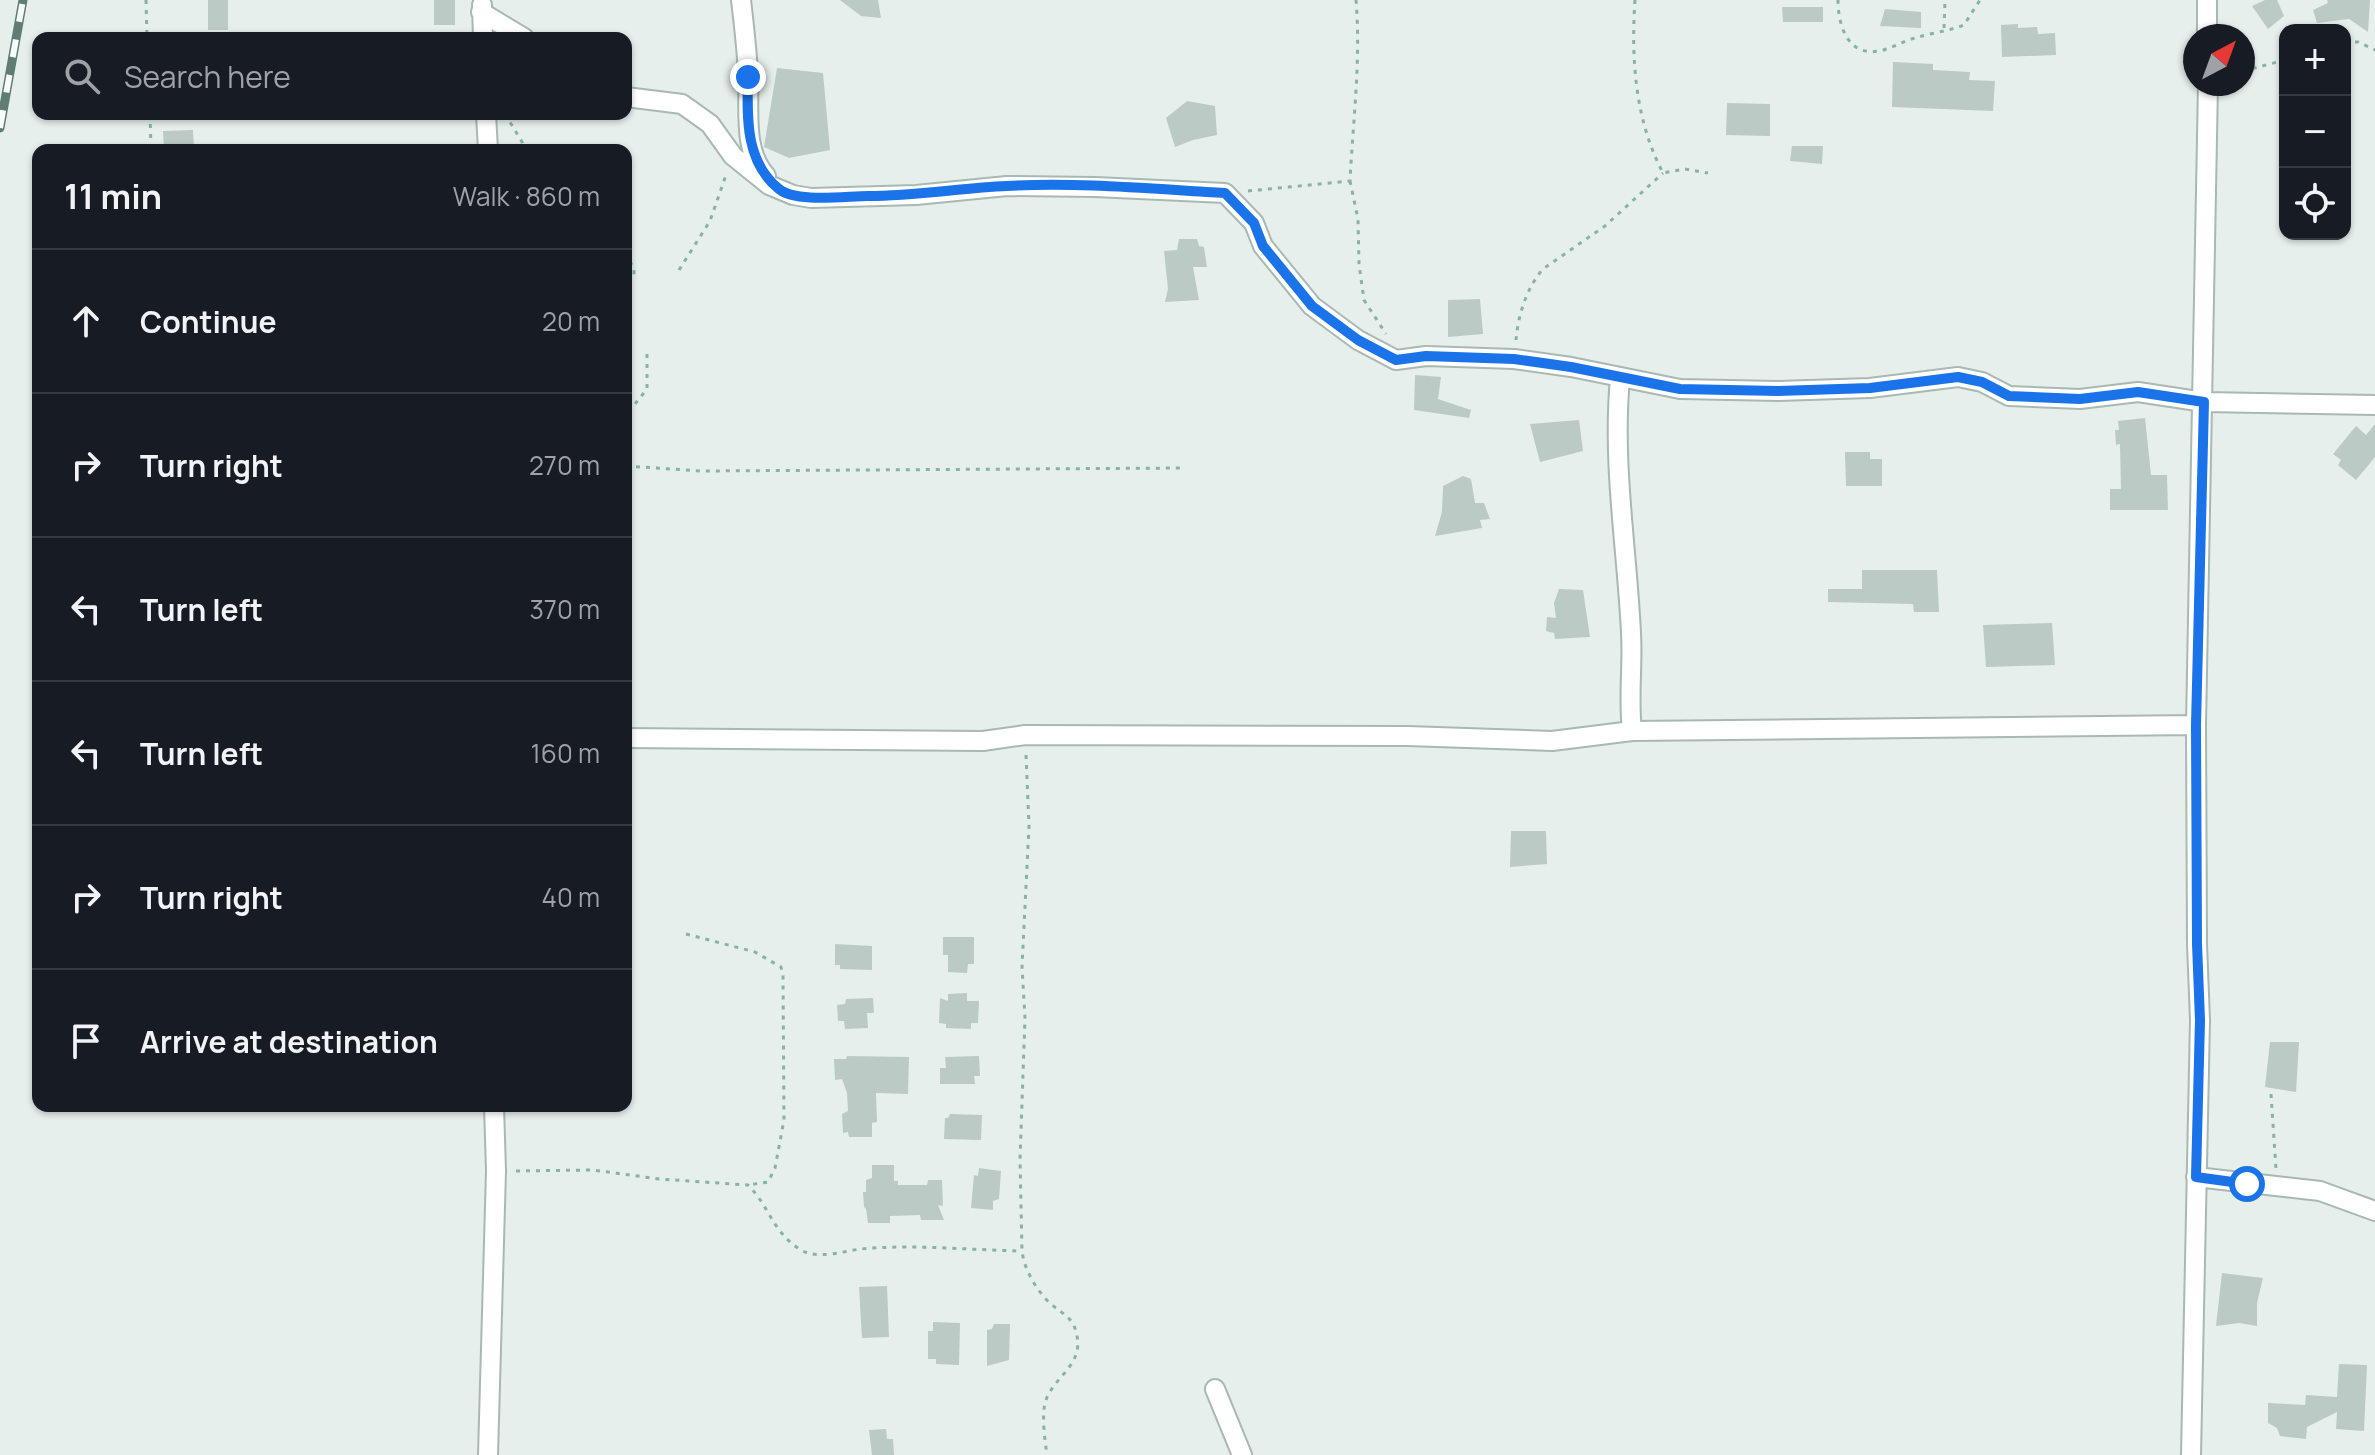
<!DOCTYPE html>
<html lang="en">
<head>
<meta charset="utf-8">
<style>
	:root { --surface:#171b24; --page:#242831; --text:#f1f3f6; --muted:#9ea1a6; --line:#363941 }
	body { margin:0; font-family:Manrope,sans-serif; background:var(--page); color:var(--text) }
	.controls { position:absolute; right:24px; top:24px; display:grid; overflow:hidden; border-radius:16px; box-shadow:0 2px 6px #0004 }
	.controls button { width:72px; height:72px; display:grid; place-items:center; padding:0; border:0; border-bottom:2px solid var(--line); background:var(--surface); color:var(--text); font:40px sans-serif }
	.compass { position:absolute; left:2183px; top:24px; width:72px; height:72px; border-radius:50%; background:var(--surface); box-shadow:0 2px 6px #0004; rotate:41deg }
	.stop { position:absolute; width:24px; height:24px; margin:-18px; border:6px solid #1a73e8; border-radius:50%; background:#fff }
	.stop.end { background:#1a73e8; border-color:#fff; box-shadow:0 2px 8px #0008 }
	.list { margin:0; padding:0; list-style:none }
	h2 { display:flex; justify-content:space-between; align-items:center; height:104px; margin:0; padding:0 32px; font-size:34px }
	h2 small { font-size:26px; font-weight:400; color:var(--muted) }
	.list li { display:grid; grid-template-columns:52px 1fr auto; gap:24px; align-items:center; box-sizing:border-box; height:144px; padding:0 32px; border-top:2px solid var(--line) }
	.list b { display:block; font-size:30px; white-space:nowrap }
	.list em { font-size:26px; font-style:normal; color:var(--muted) }
	.icon { flex:none; width:44px; height:44px; fill:none; stroke:currentColor; stroke-width:2; stroke-linecap:round; stroke-linejoin:round }
	.map { position:relative; flex:none; width:2375px; height:1455px; overflow:hidden }
	.search { position:absolute; background:var(--surface); box-shadow:0 2px 6px #0004; left:32px; top:32px; width:600px; height:88px; display:flex; align-items:center; gap:20px; box-sizing:border-box; padding:0 28px; border-radius:16px; color:var(--muted); font-size:30px }
	.panel { position:absolute; background:var(--surface); box-shadow:0 2px 6px #0004; left:32px; top:144px; width:600px; height:968px; border-radius:16px }
	.map>svg:first-child { display:block }
</style>
</head>
<body>
<div class="map">
<svg width="2375" height="1455" viewBox="0 0 2375 1455">
	<rect width="100%" height="100%" fill="#e6efeb"/>
	<path fill="#bbcac4" d="M208 0H228V30H208Z
		M434 0H455V25H434Z
		M840 0H878L881 18 861 16Z
		M2265 0H2277L2284 16 2268 29 2252 6Z
		M2327 0H2370L2368 32 2349 19 2317 23 2313 10 2328 3Z
		M1782 7H1823V22H1783Z
		M1885 9 1921 12V28L1880 26Z
		M2018 24V28L2037 27 2038 34 2055 33 2056 55 2002 57 2001 25Z
		M1893 62 1933 64V70L1970 72 1969 80 1995 81 1993 111 1892 107Z
		M777 68 823 73 830 150 789 158 764 147Z
		M1187 101 1215 106 1217 135 1193 140 1175 147 1166 118Z
		M1727 103 1770 104V136L1726 135Z
		M193 130 194 150H164L163 131Z
		M1792 146H1823L1822 164 1790 161Z
		M1179 239H1197L1199 246 1204 247 1207 267H1193L1199 300 1165 302 1168 289 1164 251 1177 250Z
		M1480 299 1483 334 1448 337V300Z
		M1415 375 1441 377 1438 399 1471 410 1469 418 1414 410Z
		M2145 418 2151 475H2167L2168 510H2110V489H2121L2120 444 2116 445 2115 430H2119L2118 421Z
		M1579 420 1583 451 1540 462 1530 424Z
		M2375 424V457L2356 480 2338 465 2341 460 2333 454 2356 426 2366 435Z
		M1845 452H1870V459H1882V486H1846Z
		M1463 476 1471 479 1475 503H1484L1490 519 1480 520 1482 528 1435 536 1442 512 1443 486Z
		M1862 570H1937L1939 612H1914L1913 604 1828 602V589H1862Z
		M1559 589 1583 590 1590 637 1555 639 1554 633 1546 631 1547 617 1556 618 1554 603Z
		M2052 623 2055 665 1986 667 1983 625Z
		M1511 831H1546L1547 864 1510 867Z
		M943 937H974V964H968L967 973 948 972V955H943Z
		M835 944 872 946V970L840 969V965H835Z
		M967 993V1001H979L978 1023H971V1029L946 1028V1024L939 1023 940 998 948 1001V994Z
		M873 998 874 1013H867L868 1028 845 1029 844 1021H838L837 1005 845 1004 846 999Z
		M2270 1042H2299L2296 1092 2265 1087Z
		M847 1056 909 1057 908 1094 876 1093 877 1122 872 1123V1137H849L848 1132 843 1133 842 1114 848 1111 847 1093 842 1079 835 1080 834 1059H846Z
		M979 1056 980 1076H974L975 1084H940V1068H946L945 1057Z
		M950 1114 982 1115 981 1140 944 1139 945 1118H948Z
		M872 1165H894V1181H898V1185H927L928 1180H942L943 1206 938 1205 944 1220H921L920 1215 890 1216V1223H868L866 1209 864 1207 863 1192H866V1180L872 1178Z
		M979 1168 1001 1171 999 1199 993 1201V1210L971 1208 974 1175 978 1176Z
		M2222 1273 2263 1278 2257 1303V1326L2239 1323 2216 1326Z
		M887 1286 889 1337 862 1338 859 1287Z
		M933 1322 960 1323 959 1365 936 1364V1359H928V1331H933Z
		M994 1324H1010L1009 1360 987 1366V1330L992 1329Z
		M2339 1364 2367 1365 2364 1431 2336 1429 2337 1412 2307 1427 2306 1439 2280 1436 2277 1428 2268 1423V1403L2305 1405 2306 1395 2337 1397Z
		M886 1429 887 1439H893L894 1455H872L869 1430Z"/>
	<g fill="none" stroke-linecap="round" stroke-linejoin="round">
		<defs>
			<path id="street" d="M741 0C744 25 747 50 748 75 750 108 742 150 766 176
				M2207 0V36
				M482 5 483 38
				M481 12 524 38
				M626 97 682 104 710 124 733 156 769 185 793 195 811 198 916 195 1007 186 1095 187 1225 193 1254 223 1263 246 1312 306 1358 340 1396 360 1426 356 1514 359 1571 367 1680 389 1778 391 1870 388 1958 377 1982 382 2009 396 2080 399 2138 392 2204 402 2375 405
				M486 114 488 150
				M1620 378C1612 464 1627 548 1631 633 1633 666 1628 698 1632 731
				M626 738 983 741 1025 735 1407 736 1552 741 1632 731 2196 725
				M2196 1177 2320 1191 2375 1211
				M1215 1389 1242 1455
				M488 1455 496 1171 494 1106
				M2191 1455 2200 1020 2197 944 2196 725 2208 84"/>
		</defs>
		<use href="#street" stroke="#a8b8b2" stroke-width="22"/>
		<path stroke="#86b3a5" stroke-width="3" stroke-dasharray="4 6" stroke-linecap="butt" d="M146 0 147 38
			M1635 0C1631 59 1635 120 1663 173L1685 169 1708 173
			M1838 0C1838 24 1847 57 1879 51 1891 49 1903 41 1915 38 1931 33 1949 31 1964 25L1980 0
			M1944 28 1945 0
			M2345 42H2358L2375 50
			M2243 71 2285 60
			M150 114 151 150
			M505 114 527 150
			M1350 181 1358 219 1359 264 1364 300 1386 334
			M1248 191 1350 181C1353 121 1361 60 1356 0
			M626 252 634 270V276L626 284
			M679 270 710 221 726 175
			M1516 340C1518 315 1527 287 1543 269L1605 226 1663 173
			M626 408 635 404 647 389V353
			M626 466 701 471 1180 468
			M1026 755 1029 826 1022 967 1025 1018 1020 1159 1022 1251C1024 1269 1037 1292 1051 1304 1064 1315 1074 1318 1077 1336 1083 1365 1054 1377 1046 1400 1041 1412 1045 1442 1047 1455
			M686 934 755 952 781 967 783 976 784 1120 775 1168 768 1182 748 1185
			M2271 1094 2276 1169
			M516 1171 593 1170 659 1179 748 1185C770 1207 772 1232 801 1250 817 1260 844 1251 861 1249 914 1244 968 1250 1021 1251"/>
		<use href="#street" stroke="#fff" stroke-width="18"/>
		<defs>
			<path id="rail" d="M0 128 23 0"/>
		</defs>
		<use href="#rail" stroke="#5f7d75" stroke-width="9"/>
		<use href="#rail" stroke="#f7fbf9" stroke-width="6" stroke-dasharray="18" stroke-linecap="butt"/>
	</g>
	<g fill="none" stroke-linecap="round" stroke-linejoin="round">
		<path stroke="#1a73e8" stroke-width="10" d="M748 77C747 117 745 162 779 189 796 203 846 196 868 196 915 196 961 188 1007 186 1079 182 1153 189 1225 193L1254 223 1263 246 1312 306 1358 340 1396 360 1426 356 1514 359 1571 367 1680 389 1778 391 1870 388 1958 377 1982 382 2009 396 2080 399 2138 392 2204 402 2196 725 2197 944 2200 1020 2196 1177 2247 1184"/>
	</g>
</svg>
<div class="controls">
<button>+</button>
<button>−</button>
<button><svg class="icon" aria-label="locate" viewBox="0 0 24 24"><circle cx="12" cy="12" r="6"/><path d="M12 2v4M12 18v4M2 12h4M18 12h4"/></svg></button>
</div>
<svg class="compass" viewBox="-18 -18 36 36"><path d="M0-13l5 13h-10z" fill="#e53935"/><path d="M0 13l5-13h-10z" fill="#9ea1a6"/></svg>
<div class="stop" style="left:2247px;top:1184px"></div>
<div class="stop end" style="left:748px;top:77px"></div>
<div class="search"><svg class="icon" aria-label="search" viewBox="0 0 24 24"><circle cx="10" cy="10" r="6"/><path d="M15 15l6 6"/></svg>Search here</div>
<section class="panel">
<h2>11 min<small>Walk · 860 m</small></h2>
<ul class="list">
<li><svg class="icon" aria-label="ahead" viewBox="0 0 24 24"><path d="M12 20V5M6 11l6-6 6 6"/></svg><div><b>Continue</b></div><em>20 m</em></li>
<li><svg class="icon" aria-label="right" viewBox="0 0 24 24"><path d="M7 20v-9h11M14 6l5 5-5 5"/></svg><div><b>Turn right</b></div><em>270 m</em></li>
<li><svg class="icon" aria-label="left" viewBox="0 0 24 24"><path d="M17 20v-9H6M10 6l-5 5 5 5"/></svg><div><b>Turn left</b></div><em>370 m</em></li>
<li><svg class="icon" aria-label="left" viewBox="0 0 24 24"><path d="M17 20v-9H6M10 6l-5 5 5 5"/></svg><div><b>Turn left</b></div><em>160 m</em></li>
<li><svg class="icon" aria-label="right" viewBox="0 0 24 24"><path d="M7 20v-9h11M14 6l5 5-5 5"/></svg><div><b>Turn right</b></div><em>40 m</em></li>
<li><svg class="icon" aria-label="arrive" viewBox="0 0 24 24"><path d="M6 21V4h12l-3 4 3 4H6"/></svg><div><b>Arrive at destination</b></div></li>
</ul>
</section>
</div>
</body>
</html>
